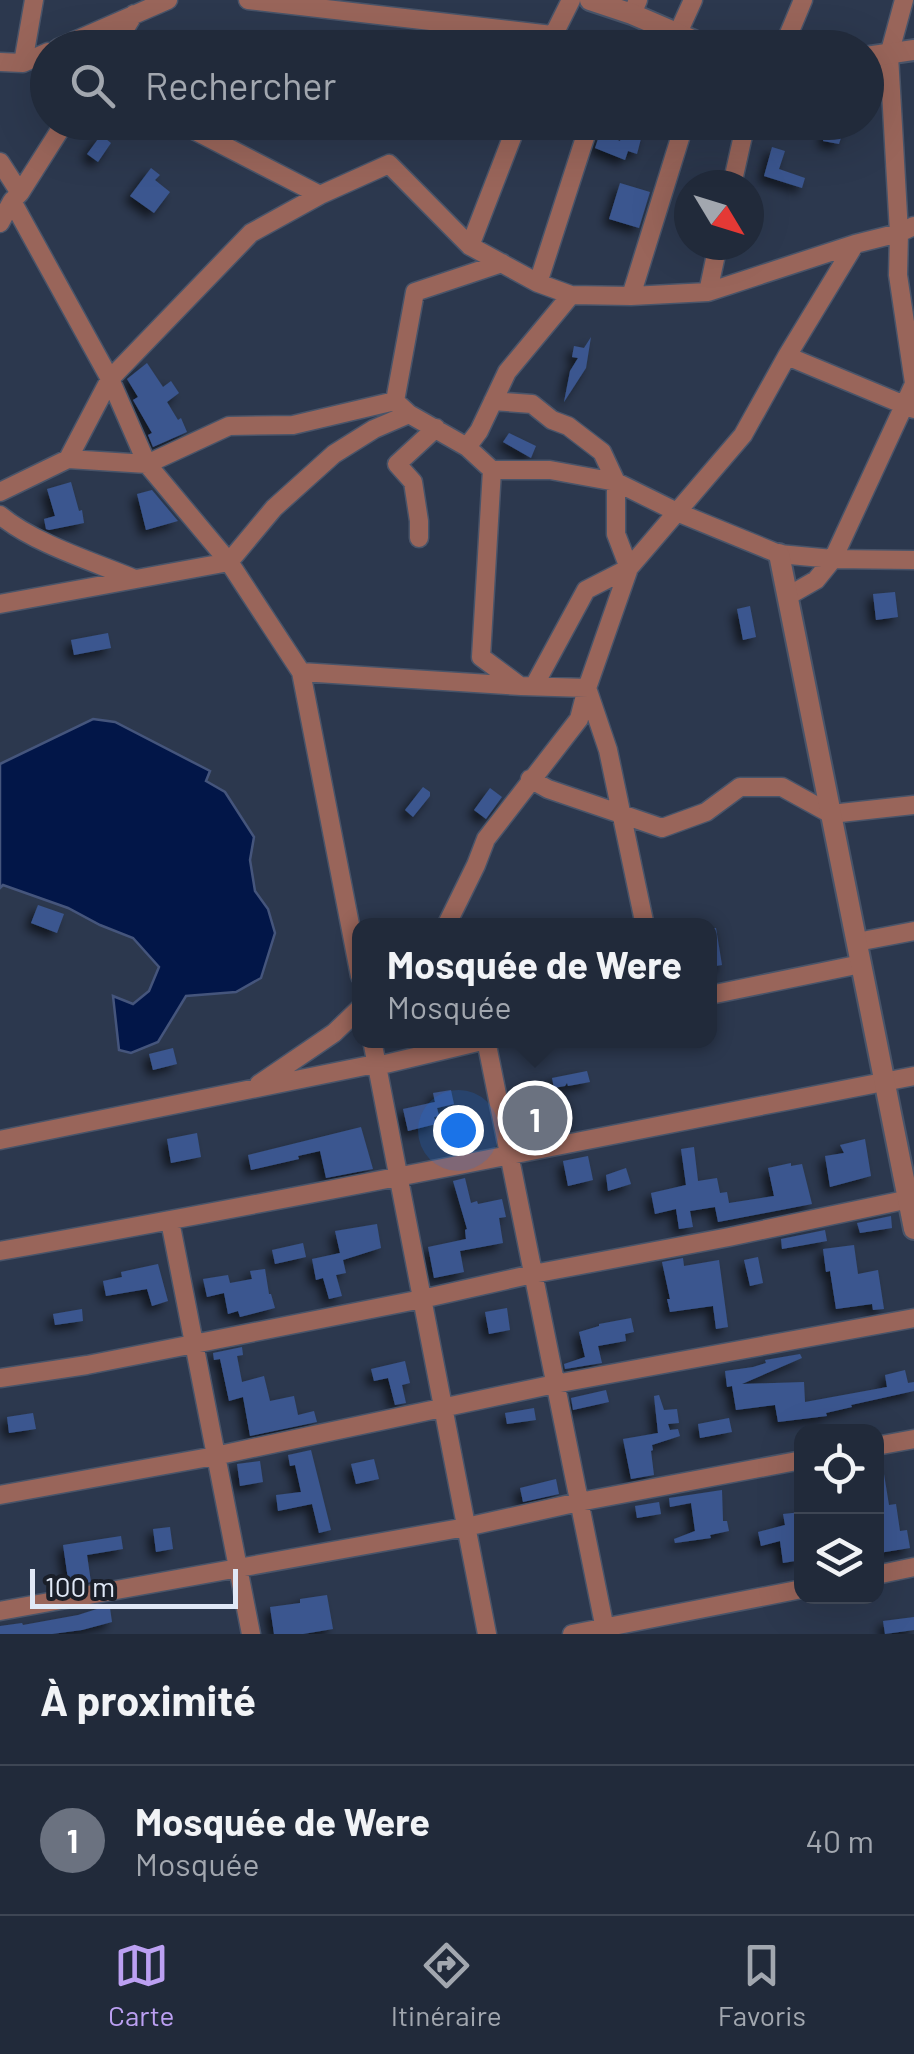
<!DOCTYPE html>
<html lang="fr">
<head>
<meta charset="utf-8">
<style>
	:root { --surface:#212a3a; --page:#293242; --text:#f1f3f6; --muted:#a2a7af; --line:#3e4654; --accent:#bca0f2 }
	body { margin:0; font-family:Barlow,sans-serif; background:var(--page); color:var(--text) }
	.controls { position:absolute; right:30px; bottom:30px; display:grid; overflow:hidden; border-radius:20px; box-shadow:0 10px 40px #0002 }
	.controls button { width:90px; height:90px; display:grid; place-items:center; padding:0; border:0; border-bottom:2px solid var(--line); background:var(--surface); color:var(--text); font:50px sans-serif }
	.compass { position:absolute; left:674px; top:170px; width:90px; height:90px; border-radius:50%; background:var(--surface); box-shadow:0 10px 40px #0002; rotate:128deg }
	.scale { position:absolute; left:30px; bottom:25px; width:208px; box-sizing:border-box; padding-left:10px; border:5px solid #e0e8f6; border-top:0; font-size:28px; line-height:35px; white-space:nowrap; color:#e0e8f6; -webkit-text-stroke:8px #1a1f29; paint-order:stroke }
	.you { position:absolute; left:458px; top:1130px; width:35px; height:35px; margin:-25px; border:8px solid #fff; border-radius:50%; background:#1a73e8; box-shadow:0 0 0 15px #1a73e833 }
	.badge { display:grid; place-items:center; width:65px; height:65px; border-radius:50%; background:var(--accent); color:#fff; font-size:32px; font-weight:700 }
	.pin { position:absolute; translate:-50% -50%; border:5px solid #fff; box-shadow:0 2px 10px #0006 }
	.popup { position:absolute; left:352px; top:918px; width:365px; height:130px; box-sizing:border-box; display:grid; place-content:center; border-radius:20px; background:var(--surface); filter:drop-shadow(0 2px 8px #0005); font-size:32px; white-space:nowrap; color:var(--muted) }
	.popup b { font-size:38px; color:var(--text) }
	.popup::after { content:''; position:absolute; left:50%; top:100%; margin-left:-20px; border:20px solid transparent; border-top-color:var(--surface) }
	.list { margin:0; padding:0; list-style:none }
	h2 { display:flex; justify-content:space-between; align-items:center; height:130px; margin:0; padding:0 40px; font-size:42px }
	h2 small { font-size:32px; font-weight:400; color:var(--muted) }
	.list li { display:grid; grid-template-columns:65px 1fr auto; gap:30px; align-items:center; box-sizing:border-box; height:150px; padding:0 40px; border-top:2px solid var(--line) }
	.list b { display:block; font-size:38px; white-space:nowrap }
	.list p { margin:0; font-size:32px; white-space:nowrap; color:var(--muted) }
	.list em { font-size:32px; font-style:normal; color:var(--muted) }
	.icon { flex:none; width:55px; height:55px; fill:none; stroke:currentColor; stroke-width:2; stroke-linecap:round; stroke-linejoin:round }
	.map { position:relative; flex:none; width:914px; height:1634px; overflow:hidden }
	.search { position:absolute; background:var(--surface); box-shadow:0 10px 40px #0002; left:30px; right:30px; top:30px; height:110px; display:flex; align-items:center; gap:25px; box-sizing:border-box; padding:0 35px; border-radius:55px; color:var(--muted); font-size:38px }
	.sheet { height:280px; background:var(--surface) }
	nav { display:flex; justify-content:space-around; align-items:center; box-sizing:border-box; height:140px; border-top:2px solid var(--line); background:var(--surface); font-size:28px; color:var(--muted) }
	nav a { display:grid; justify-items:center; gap:5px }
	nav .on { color:var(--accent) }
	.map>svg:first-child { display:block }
</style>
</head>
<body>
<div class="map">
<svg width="914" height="1634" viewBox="0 0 914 1634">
	<defs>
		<filter id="shadow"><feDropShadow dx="-5.5" dy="5.5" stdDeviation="5" flood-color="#0009"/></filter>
	</defs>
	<rect width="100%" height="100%" fill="#2c384e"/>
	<path fill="#021648" stroke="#45557c" stroke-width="2.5" d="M93 719 115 722 210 771 206 781 225 792 254 837 250 860 255 891 268 909 275 933 261 978 236 992 186 996 158 1042 131 1053 119 1050 113 996 133 1004 149 991 159 967 133 938 100 925 68 908 3 885 0 888V764Z"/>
	<path fill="#3b578f" filter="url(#shadow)" d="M828 122H846L839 144 823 141Z
		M626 126 643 131 637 154 628 151 625 160 595 148 600 133 620 141Z
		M101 135 111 143 98 162 87 154Z
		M772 147 785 151 779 169 805 178 802 188 764 176Z
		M151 168 160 175 155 180 170 192 154 213 130 196Z
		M620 183 650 192 639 228 609 219Z
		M591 337 586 368 564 402 570 371 578 358 572 357 574 346 584 348Z
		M147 363 163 387 171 381 179 393 167 402 178 420 181 418 187 432 153 447 148 435 152 433 133 400 138 397 127 379Z
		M509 433 536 446 531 458 503 442Z
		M71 482 79 511 82 510 84 523 49 530 46 529 44 519 55 516 47 489Z
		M152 490 178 521 146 530 137 494Z
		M895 592 898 617 876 620 873 594Z
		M750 606 756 637 743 640 737 609Z
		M108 633 111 648 74 655 71 640Z
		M423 787 430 792V796L413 817 405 810Z
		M490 788 502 797 486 819 474 810Z
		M38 905 64 914 57 933 31 923Z
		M710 928H716L722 965 710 967Z
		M173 1048 177 1064 153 1070 149 1054Z
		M587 1071 590 1082 568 1086 567 1083 565 1086 554 1088 552 1078Z
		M451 1090 454 1104 437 1108 439 1116 434 1117 436 1124 408 1131 403 1109 435 1102 433 1093Z
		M533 1101 548 1111 533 1135 517 1124Z
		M361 1127 373 1169 326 1178 320 1151 298 1156 299 1159 251 1170 248 1155Z
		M197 1133 201 1157 171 1163 167 1139Z
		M865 1139 871 1176 830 1187 825 1156 844 1153 840 1145Z
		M694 1147 698 1181 717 1178 720 1193 727 1192 729 1203 774 1196 768 1168 791 1163V1166L802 1164 812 1204 718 1222 715 1207 690 1211 693 1227 679 1229 676 1209 655 1214 651 1193 686 1185 681 1149Z
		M588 1156 593 1180 568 1186 563 1161Z
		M626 1168 631 1184 608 1191 606 1175Z
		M465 1178 471 1203 477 1201 478 1204 502 1199 506 1217 499 1218 503 1243 460 1251 464 1272 434 1278 428 1247 466 1239 465 1230 467 1229 453 1181Z
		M891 1216 892 1228 860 1233 857 1223Z
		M377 1224 381 1248 343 1260 346 1273 336 1275 342 1296 329 1299 323 1278 316 1280 312 1259 340 1253 335 1231Z
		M825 1230 827 1241 782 1249 781 1239Z
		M303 1243 306 1257 275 1264 272 1250Z
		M854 1245 858 1274 878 1270 884 1309 873 1310 872 1304 836 1309 830 1271 826 1272 823 1249Z
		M758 1257 763 1283 750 1286 744 1260Z
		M683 1258 684 1266 719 1260 728 1327 716 1329 713 1306 670 1312 667 1299H670L662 1262Z
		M158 1264 168 1301 152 1306 147 1289 106 1296 103 1281 122 1277 121 1272Z
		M265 1269 269 1294H271L275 1308 240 1317 238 1311 228 1314 224 1293 207 1297 203 1279 228 1275 230 1283 252 1279 250 1271Z
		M507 1308 510 1330 489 1334 485 1312Z
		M82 1309 83 1321 55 1325 53 1314Z
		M631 1318 634 1332 625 1334 626 1341 598 1346 602 1363 565 1369 564 1364 585 1357 579 1332 599 1326V1324Z
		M242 1347 243 1355 237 1356 242 1382 264 1376 270 1401 294 1396 298 1415 314 1411 317 1422 250 1436 243 1397 229 1401 220 1359 214 1360 213 1353Z
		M800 1354 802 1358 742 1384 804 1382 805 1402 887 1387 885 1375 905 1370 908 1383 914 1382V1391L851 1405 852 1407 826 1413 827 1416 778 1422 775 1405 736 1410 732 1386 727 1387 725 1371 753 1367 766 1363 765 1360Z
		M405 1361 410 1383 402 1385 406 1403 395 1405 388 1378 374 1381 371 1369Z
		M606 1390 609 1402 573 1410 571 1398Z
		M659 1395 664 1410 677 1409 679 1423 668 1424 670 1430 678 1429 680 1436 652 1445 653 1450 651 1451 654 1475 631 1479 623 1439 658 1433 654 1396Z
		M534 1408 536 1420 507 1424 505 1413Z
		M33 1413 36 1429 9 1433 7 1417Z
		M729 1418 732 1432 700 1438 698 1424Z
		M311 1450 331 1530 319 1533 312 1504 278 1511 276 1495 301 1492 295 1465 290 1466 288 1455Z
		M374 1459 379 1479 356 1484 351 1464Z
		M260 1461 263 1482 240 1486 237 1464Z
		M876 1468H883L889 1505 896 1504 900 1531 907 1530 910 1548 879 1553 877 1539 881 1538 876 1512Z
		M556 1479 559 1494 523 1502 520 1488Z
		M722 1490 723 1521H727L729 1531 710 1535 711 1538 675 1543 674 1539 695 1531 691 1503 670 1507 669 1498Z
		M659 1502 661 1514 637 1518 635 1506Z
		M802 1512V1535L797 1537 801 1560 783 1563 780 1541 761 1546 758 1532 785 1525 783 1514Z
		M170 1527 173 1549 156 1552 153 1529Z
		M121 1536 123 1549 87 1555 91 1582 69 1586 63 1545Z
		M327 1595 333 1629 303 1634H274L270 1607 300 1603V1599Z
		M100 1608H110L112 1622 82 1630 52 1634H0V1626L22 1623 23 1625 78 1615Z
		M914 1617V1630L885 1634 883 1621Z"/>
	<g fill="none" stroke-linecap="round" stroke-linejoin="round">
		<defs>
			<path id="minor" d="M248 0 552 35 593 48
				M904 0 889 55 899 233 898 275 914 383
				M632 14 638 0
				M678 33 693 0
				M58 48 168 0
				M113 48 134 14
				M547 48 571 0
				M783 48 803 0
				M0 62 23 63 48 52
				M23 63 34 0
				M178 122 320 195
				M0 162 20 193 12 201 110 379 147 464 229 562 301 672 360 976
				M732 185 746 122
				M20 193 65 122
				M0 223 12 201
				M470 246 518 122
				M538 283 590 122
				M708 292 718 245
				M631 296 685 122
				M787 356 914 409
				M395 401 415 292 502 263
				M493 401 532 404 552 420 568 426 602 452 616 482V534L629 568 586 590 534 686
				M467 447 479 431 507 372 571 295
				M68 459 110 379 251 233 320 195 389 164 470 246 538 283 571 295 631 296 708 292 855 244 899 233 914 226
				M492 470 481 657 520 686
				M0 492 68 459 147 464 229 426 293 425 395 401 409 414 467 447 492 470H550L616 482 679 513 779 554 833 559 914 560
				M0 515C33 543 94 562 135 579
				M419 538V521L413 482 397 464 436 428
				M788 596 816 580 833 559 914 384
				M0 604 229 562 274 508 334 454 374 429 409 414
				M301 672 521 686 587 688 579 719 486 839 476 865 446 926
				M530 779 548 789 662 828 706 812 740 787H782L831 814 914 805
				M645 926 608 750 587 688 629 568 743 435 787 356 855 244
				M857 942 914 931
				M710 995 861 964
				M372 1040 487 1634
				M486 1040 606 1634
				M259 1084 334 1033 360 1008
				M0 1140 365 1066H377L486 1040
				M170 1221 251 1634
				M0 1251C305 1197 609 1135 914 1076
				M0 1378 87 1365 422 1299 533 1274 729 1237 914 1198
				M876 1446 914 1439
				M0 1495 215 1456 555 1384 914 1318
				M876 1575 914 1567
				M0 1611 466 1527 579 1502 802 1460
				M572 1634 802 1589"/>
			<path id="tertiary" d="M590 0 632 14 711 48
				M866 57 914 50
				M779 554 914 1229"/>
		</defs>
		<use href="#minor" stroke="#495469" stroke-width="21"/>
		<use href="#tertiary" stroke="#495469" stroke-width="24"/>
		<use href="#minor" stroke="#99655a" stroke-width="18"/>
		<use href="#tertiary" stroke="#99655a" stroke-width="20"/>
	</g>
</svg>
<div class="controls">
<button><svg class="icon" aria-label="locate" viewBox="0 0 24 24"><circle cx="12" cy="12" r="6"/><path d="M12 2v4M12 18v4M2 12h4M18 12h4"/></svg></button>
<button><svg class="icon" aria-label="layers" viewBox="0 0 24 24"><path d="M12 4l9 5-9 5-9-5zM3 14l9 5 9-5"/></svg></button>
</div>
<svg class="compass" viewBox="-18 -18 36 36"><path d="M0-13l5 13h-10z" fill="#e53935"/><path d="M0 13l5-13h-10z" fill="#a2a7af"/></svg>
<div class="scale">100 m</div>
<div class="you"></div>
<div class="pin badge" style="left:535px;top:1118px;background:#6b7280">1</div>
<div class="popup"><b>Mosquée de Were</b>Mosquée</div>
<div class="search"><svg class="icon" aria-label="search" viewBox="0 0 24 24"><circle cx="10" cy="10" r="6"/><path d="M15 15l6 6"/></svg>Rechercher</div>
</div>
<section class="sheet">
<h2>À proximité<small></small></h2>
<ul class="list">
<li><span class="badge" style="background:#6b7280">1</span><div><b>Mosquée de Were</b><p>Mosquée</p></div><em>40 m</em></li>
</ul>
</section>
<nav>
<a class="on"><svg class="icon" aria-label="map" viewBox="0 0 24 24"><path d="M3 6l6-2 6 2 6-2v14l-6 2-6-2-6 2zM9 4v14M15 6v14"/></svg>Carte</a>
<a><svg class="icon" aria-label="directions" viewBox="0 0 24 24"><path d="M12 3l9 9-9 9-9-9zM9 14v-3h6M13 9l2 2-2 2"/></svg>Itinéraire</a>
<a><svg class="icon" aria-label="saved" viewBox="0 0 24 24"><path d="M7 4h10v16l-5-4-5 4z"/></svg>Favoris</a>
</nav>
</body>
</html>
